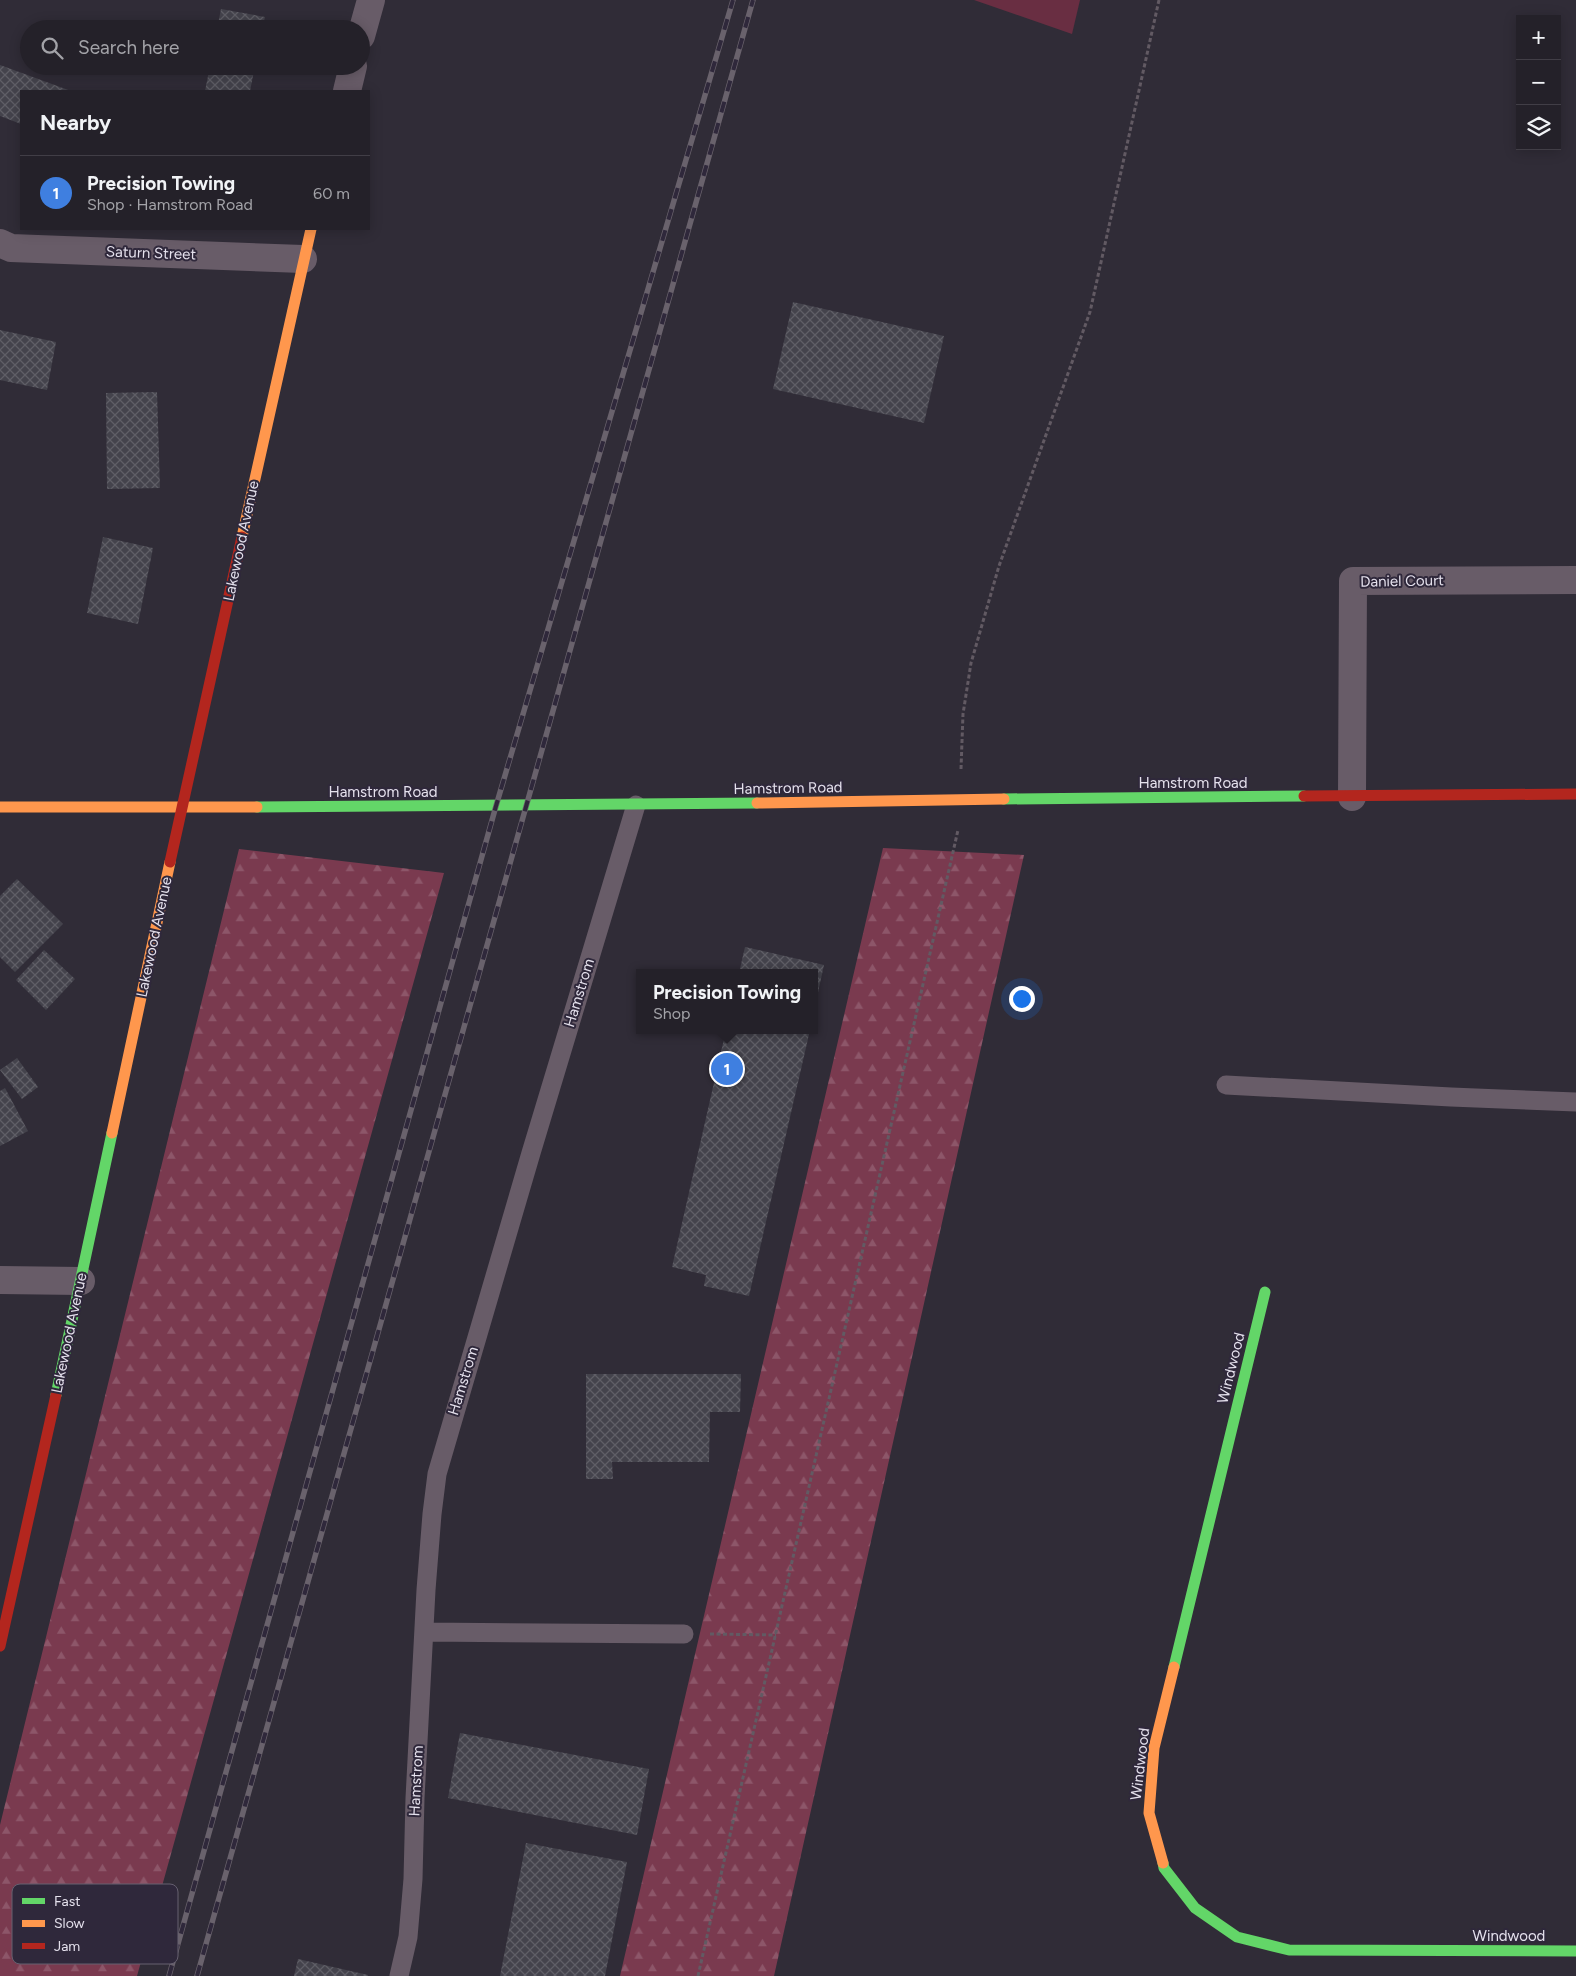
<!DOCTYPE html>
<html lang="en">
<head>
<meta charset="utf-8">
<style>
	:root { --surface:#242129; --page:#2c2931; --text:#f1f3f6; --muted:#a3a3a8; --line:#413e46; --accent:#a6a2ad }
	body { margin:0; font-family:Figtree,sans-serif; background:var(--page); color:var(--text) }
	.controls { position:absolute; right:15px; top:15px; display:grid; overflow:hidden; border-radius:0px; box-shadow:0 2px 12px #0003 }
	.controls button { width:45px; height:45px; display:grid; place-items:center; padding:0; border:0; border-bottom:1px solid var(--line); background:var(--surface); color:var(--text); font:25px sans-serif }
	.you { position:absolute; left:1021px; top:998px; width:18px; height:18px; margin:-12px; border:4px solid #fff; border-radius:50%; background:#1a73e8; box-shadow:0 0 0 8px #1a73e833 }
	.badge { display:grid; place-items:center; width:32px; height:32px; border-radius:50%; background:var(--accent); color:#fff; font-size:16px; font-weight:700 }
	.pin { position:absolute; translate:-50% -50%; border:2px solid #fff; box-shadow:0 1px 5px #0006 }
	.popup { position:absolute; left:636px; top:969px; width:182px; height:65px; box-sizing:border-box; display:grid; place-content:center; border-radius:0px; background:var(--surface); filter:drop-shadow(0 1px 4px #0005); font-size:16px; white-space:nowrap; color:var(--muted) }
	.popup b { font-size:19px; color:var(--text) }
	.popup::after { content:''; position:absolute; left:50%; top:100%; margin-left:-10px; border:10px solid transparent; border-top-color:var(--surface) }
	.list { margin:0; padding:0; list-style:none }
	h2 { display:flex; justify-content:space-between; align-items:center; height:65px; margin:0; padding:0 20px; font-size:21px }
	h2 small { font-size:16px; font-weight:400; color:var(--muted) }
	.list li { display:grid; grid-template-columns:32px 1fr auto; gap:15px; align-items:center; box-sizing:border-box; height:75px; padding:0 20px; border-top:1px solid var(--line) }
	.list b { display:block; font-size:19px; white-space:nowrap }
	.list p { margin:0; font-size:16px; white-space:nowrap; color:var(--muted) }
	.list em { font-size:16px; font-style:normal; color:var(--muted) }
	.icon { flex:none; width:28px; height:28px; fill:none; stroke:currentColor; stroke-width:2; stroke-linecap:round; stroke-linejoin:round }
	.map { position:relative; flex:none; width:1576px; height:1976px; overflow:hidden }
	.search { position:absolute; background:var(--surface); box-shadow:0 2px 12px #0003; left:20px; top:20px; width:350px; height:55px; display:flex; align-items:center; gap:12px; box-sizing:border-box; padding:0 18px; border-radius:28px; color:var(--muted); font-size:19px }
	.panel { position:absolute; background:var(--surface); box-shadow:0 2px 12px #0003; left:20px; top:90px; width:350px; height:140px; border-radius:0px }
	.map>svg:first-child { display:block }
</style>
</head>
<body>
<div class="map">
<svg width="1576" height="1976" viewBox="0 0 1576 1976">
	<defs>
		<pattern id="forest-firs" width="22" height="20" patternUnits="userSpaceOnUse" patternTransform="scale(1.25)"><rect width="22" height="20" fill="#7a3a4f"/><path d="M5 1l3.5 6h-7zM16 11l3.5 6h-7z" fill="#8d5669"/></pattern>
		<pattern id="building-cross-hatch" width="8" height="8" patternUnits="userSpaceOnUse" patternTransform="scale(1.25)"><rect width="8" height="8" fill="#44434c"/><path d="M0 0l8 8M0 8l8-8" fill="none" stroke="#5f5e66"/></pattern>
	</defs>
	<rect width="100%" height="100%" fill="#302c37"/>
	<path fill="#692e42" d="M974 0H1080L1072 34Z"/>
	<path fill="url(#forest-firs)" d="M883 848 1024 855 774 1976H620Z
		M239 849 444 873 137 1976H0V1825Z"/>
	<path fill="url(#building-cross-hatch)" d="M221 9 265 17 262 29H217Z
		M0 65 71 91H21V124L0 116Z
		M210 66H255L250 91H205Z
		M793 302 944 336 924 423 773 389Z
		M0 330 56 342 47 390 0 380Z
		M157 392 160 488 107 489 106 393Z
		M103 537 153 548 138 624 87 613Z
		M17 879 63 924 15 972 0 957V896Z
		M745 947 824 965 815 1006 814 973H739Z
		M44 950 75 979 46 1010 16 980Z
		M726 1030H810L749 1296 704 1286 706 1275 672 1267Z
		M17 1058 38 1087 22 1099 0 1070Z
		M5 1088 28 1131 0 1146V1091Z
		M586 1374H741L740 1412H710L709 1462H612L613 1479H586Z
		M460 1733 649 1769 637 1835 448 1798Z
		M526 1843 627 1862 605 1976H500Z
		M298 1959 368 1975V1976H294Z"/>
	<g fill="none" stroke-linecap="round" stroke-linejoin="round">
		<path stroke="#625a63" stroke-width="3" stroke-dasharray="4 2.5" stroke-linecap="butt" d="M961 769 963 714 971 663 999 566 1090 312 1159 0
			M710 1634 776 1635
			M698 1976 958 830"/>
		<path stroke="#685c68" stroke-width="19" d="M1226 1085 1451 1097 1576 1102
			M424 1632 684 1634
			M399 1976 408 1937 413 1879 415 1798 426 1590 432 1514 437 1474 531 1153 636 805"/>
		<path stroke="#685c68" stroke-width="28" d="M361 36 371 0
			M347 91 353 66
			M0 243 11 248 303 259
			M1352 797 1353 581 1576 580
			M0 1280 81 1281"/>
		<path stroke="#63d668" stroke-width="11" d="M1004 799 1304 796
			M257 807 757 803
			M56 1395 112 1133
			M1174 1667 1265 1292
			M1163 1863 1164 1868 1195 1908 1237 1937 1289 1950 1576 1951"/>
		<path stroke="#ff974d" stroke-width="11" d="M242 537 311 229
			M757 803 1004 799
			M0 807H257
			M112 1133 170 862
			M1163 1863 1149 1813 1154 1748 1174 1667"/>
		<path stroke="#b3261e" stroke-width="11" d="M1304 796 1576 794
			M170 862 242 537
			M0 1646 56 1395"/>
		<defs>
			<path id="rail" d="M169 1976 496 806 733 0
				M197 1976 753 0"/>
		</defs>
		<use href="#rail" stroke="#69626c" stroke-width="5.5"/>
		<use href="#rail" stroke="#2f283b" stroke-width="4" stroke-dasharray="11" stroke-linecap="butt"/>
	</g>
	<g text-anchor="middle" dominant-baseline="central" stroke-width="4" stroke-linejoin="round" paint-order="stroke">
		<g font-size="15" fill="#e5e1ed" stroke="#2f283b">
			<text transform="translate(151 253) rotate(2)">Saturn Street</text>
			<text transform="translate(241 541) rotate(-78)">Lakewood Avenue</text>
			<text transform="translate(1402 581) rotate(-1)">Daniel Court</text>
			<text x="1193" y="783">Hamstrom Road</text>
			<text transform="translate(788 788) rotate(-1)">Hamstrom Road</text>
			<text x="383" y="792">Hamstrom Road</text>
			<text transform="translate(154 937) rotate(-78)">Lakewood Avenue</text>
			<text transform="translate(579 993) rotate(-73)">Hamstrom</text>
			<text transform="translate(69 1333) rotate(-78)">Lakewood Avenue</text>
			<text transform="translate(1231 1368) rotate(-76)">Windwood</text>
			<text transform="translate(463 1381) rotate(-73)">Hamstrom</text>
			<text transform="translate(1140 1764) rotate(-83)">Windwood</text>
			<text transform="translate(416 1781) rotate(-87)">Hamstrom</text>
			<text x="1509" y="1936">Windwood</text>
		</g>
	</g>
	<rect x="12" y="1884" width="166" height="80" rx="8" fill="#2f283b" stroke="#666070" stroke-width="1"/>
	<rect x="22" y="1898" width="23" height="6" fill="#63d668"/>
	<rect x="22" y="1920" width="23" height="7" fill="#ff974d"/>
	<rect x="22" y="1943" width="23" height="6" fill="#b3261e"/>
	<g font-size="14" fill="#e5e1ed">
		<text x="54" y="1906">Fast</text>
		<text x="54" y="1928">Slow</text>
		<text x="54" y="1951">Jam</text>
	</g>
</svg>
<div class="controls">
<button>+</button>
<button>−</button>
<button><svg class="icon" aria-label="layers" viewBox="0 0 24 24"><path d="M12 4l9 5-9 5-9-5zM3 14l9 5 9-5"/></svg></button>
</div>
<div class="you"></div>
<div class="pin badge" style="left:727px;top:1069px;background:#3f7fe0">1</div>
<div class="popup"><b>Precision Towing</b>Shop</div>
<div class="search"><svg class="icon" aria-label="search" viewBox="0 0 24 24"><circle cx="10" cy="10" r="6"/><path d="M15 15l6 6"/></svg>Search here</div>
<section class="panel">
<h2>Nearby<small></small></h2>
<ul class="list">
<li><span class="badge" style="background:#3f7fe0">1</span><div><b>Precision Towing</b><p>Shop · Hamstrom Road</p></div><em>60 m</em></li>
</ul>
</section>
</div>
</body>
</html>
